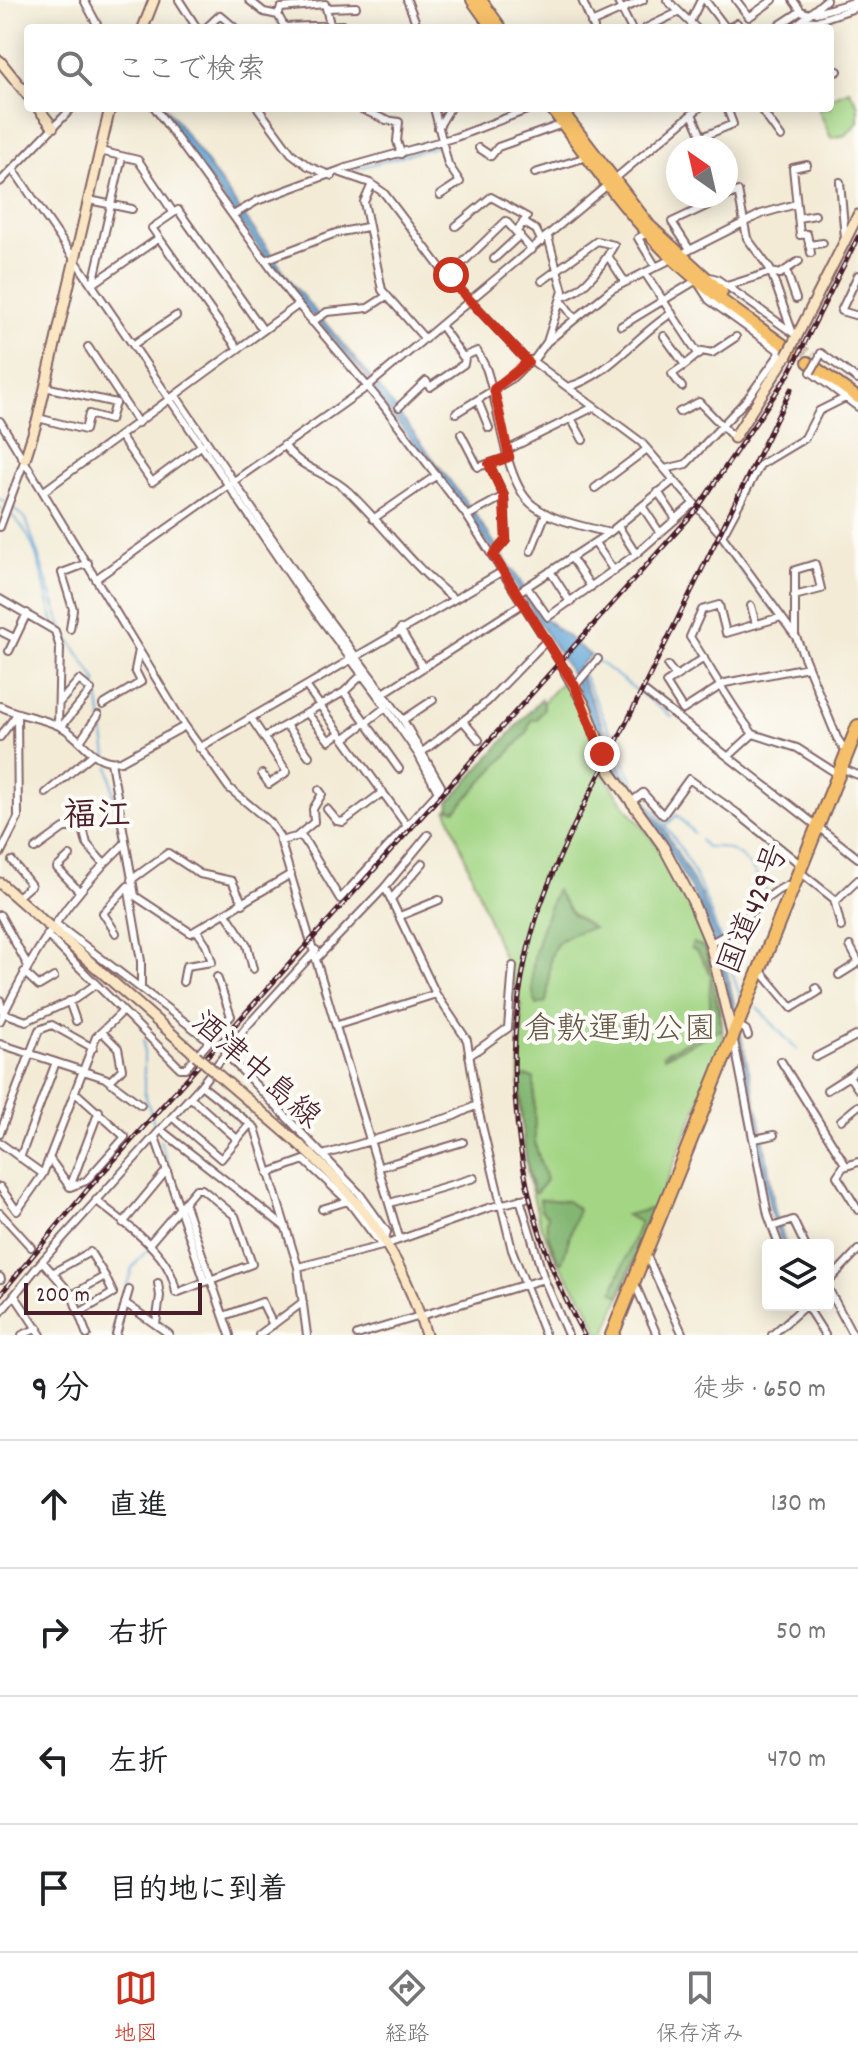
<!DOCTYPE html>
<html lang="ja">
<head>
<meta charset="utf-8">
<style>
	:root { --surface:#fff; --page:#f6f6f6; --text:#202124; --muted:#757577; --line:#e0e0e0; --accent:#c8321e }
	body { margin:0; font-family:Dekko,"Klee One",sans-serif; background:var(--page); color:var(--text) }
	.controls { position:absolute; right:24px; bottom:24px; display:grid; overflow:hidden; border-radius:8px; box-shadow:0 4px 20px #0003 }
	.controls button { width:72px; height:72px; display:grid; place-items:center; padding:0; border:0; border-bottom:2px solid var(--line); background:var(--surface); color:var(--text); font:40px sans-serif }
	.compass { position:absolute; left:666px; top:136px; width:72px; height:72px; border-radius:50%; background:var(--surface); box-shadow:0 4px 20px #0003; rotate:326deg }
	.scale { position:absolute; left:24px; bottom:20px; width:178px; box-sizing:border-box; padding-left:8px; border:4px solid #4a1f2b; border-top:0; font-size:22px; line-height:28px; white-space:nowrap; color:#4a1f2b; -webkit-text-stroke:6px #fdfcf7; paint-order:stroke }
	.stop { position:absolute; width:24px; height:24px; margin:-18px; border:6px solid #c8321e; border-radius:50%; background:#fff }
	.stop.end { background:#c8321e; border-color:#fff; box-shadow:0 2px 8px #0008 }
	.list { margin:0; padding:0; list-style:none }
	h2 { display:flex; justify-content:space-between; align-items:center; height:104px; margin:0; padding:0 32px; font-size:34px }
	h2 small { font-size:26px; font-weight:400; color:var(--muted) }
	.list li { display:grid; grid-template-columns:52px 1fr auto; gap:24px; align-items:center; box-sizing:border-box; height:128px; padding:0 32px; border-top:2px solid var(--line) }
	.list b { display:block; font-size:30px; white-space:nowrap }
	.list em { font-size:26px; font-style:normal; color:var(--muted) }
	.icon { flex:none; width:44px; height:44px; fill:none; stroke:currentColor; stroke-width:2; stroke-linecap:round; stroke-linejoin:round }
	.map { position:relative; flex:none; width:858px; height:1335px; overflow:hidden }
	.search { position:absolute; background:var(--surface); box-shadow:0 4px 20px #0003; left:24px; right:24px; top:24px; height:88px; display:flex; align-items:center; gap:20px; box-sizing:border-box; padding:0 28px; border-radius:8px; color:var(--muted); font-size:30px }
	.sheet { height:616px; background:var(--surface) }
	nav { display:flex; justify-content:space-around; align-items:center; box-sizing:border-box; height:112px; border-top:2px solid var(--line); background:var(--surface); font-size:22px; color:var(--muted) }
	nav a { display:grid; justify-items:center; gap:4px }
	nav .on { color:var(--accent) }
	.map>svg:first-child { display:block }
</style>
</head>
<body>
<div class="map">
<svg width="858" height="1335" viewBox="0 0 858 1335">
	<rect width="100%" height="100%" fill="#fdfcf7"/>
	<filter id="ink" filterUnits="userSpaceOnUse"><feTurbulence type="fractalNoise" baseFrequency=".0125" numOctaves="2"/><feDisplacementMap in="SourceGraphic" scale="16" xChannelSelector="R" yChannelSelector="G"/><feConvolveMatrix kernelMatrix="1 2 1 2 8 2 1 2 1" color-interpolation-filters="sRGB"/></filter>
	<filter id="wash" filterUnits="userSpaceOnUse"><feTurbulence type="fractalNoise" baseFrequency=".006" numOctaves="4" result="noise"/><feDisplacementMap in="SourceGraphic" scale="32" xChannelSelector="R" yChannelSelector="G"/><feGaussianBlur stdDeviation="1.8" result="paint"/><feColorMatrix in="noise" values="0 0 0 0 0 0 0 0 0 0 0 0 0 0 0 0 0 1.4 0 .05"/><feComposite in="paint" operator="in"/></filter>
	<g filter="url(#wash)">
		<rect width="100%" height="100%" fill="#f3ebd6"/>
		<path fill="#a3d584" stroke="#767a58" stroke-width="2" d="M849 90 858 105V122L846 135 831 138 818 108H830V98Z
			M564 679C583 710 591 743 606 775 618 801 640 822 657 845 695 898 721 976 723 1042L605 1335H600L586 1304 556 1259 541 1227 528 1176 519 1102 521 1005 447 810Z"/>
		<path fill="#82b672" stroke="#666a4e" stroke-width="2" d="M541 699 544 708 537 719 531 720 527 733 456 810 450 809 449 802Z
			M556 890 572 914 593 928C537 939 555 962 546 1002L537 1005C522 974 544 921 556 890Z
			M693 943 705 948 722 1029 664 1057 663 1054C684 1041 708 1038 710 1008 711 996 707 989 712 977L698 952 691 948Z
			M524 1076 534 1078 535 1144 546 1180 536 1193 533 1192C524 1155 520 1115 520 1077Z
			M540 1199 567 1201 578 1209 562 1262 558 1260C553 1245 543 1232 548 1216L541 1210Z
			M655 1208 619 1296 613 1291 640 1222 626 1215Z"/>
		<path fill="#60a4d5" stroke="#556280" stroke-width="2" d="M158 108H166L176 120 294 286 372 379 370 381 289 289Z
			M377 385 475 514 545 619 590 655 577 669 629 785 664 829 701 896 721 946 763 1135 775 1213 786 1245H782L771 1214 727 993 716 949 696 898 660 833 619 781 571 673 521 594 471 517 372 389Z"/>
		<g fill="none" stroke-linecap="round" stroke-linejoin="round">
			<path stroke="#60a4d5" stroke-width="2" d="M490 4 507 28
				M784 28 803 17
				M319 168 332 171
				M355 169 441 145
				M518 347 527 357
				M678 489 688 504
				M0 499 5 503
				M11 507 26 519 63 630 96 680 107 756
				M0 508 2 509
				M692 509 773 610
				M8 513C41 535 43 593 56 629
				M591 656 672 717
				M579 666 614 740
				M62 672 63 650
				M617 748 638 792
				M109 766 121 843
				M847 775 858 778
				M642 797C701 861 712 920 741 998
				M667 824 677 815 694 833
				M700 840 706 847C741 844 751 867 768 893L763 897
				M123 850 128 879
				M757 1007 797 1050
				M144 1040V1091L156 1129
				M160 1141 180 1199
				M209 1284 217 1306
				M112 1335 132 1268 155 1241"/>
		</g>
	</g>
	<g filter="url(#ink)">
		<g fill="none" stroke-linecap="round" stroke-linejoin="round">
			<path stroke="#d1c2b4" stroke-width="10" stroke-dasharray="10 5" stroke-linecap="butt" d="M799 347 812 356"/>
			<defs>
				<path id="street" d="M84 0 99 28
					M179 0 197 28
					M249 0 264 12 278 15
					M407 0 418 28
					M582 0 594 28
					M617 0 631 28
					M667 0 696 28
					M705 0 726 28
					M736 0 749 17 773 0
					M793 0 801 11
					M327 8 356 7
					M813 11 816 13 858 1
					M802 20 816 21 858 7
					M690 22 701 0
					M591 23 643 0
					M284 27 342 25
					M206 28 220 15 235 28
					M285 28 278 15 281 8 325 4 330 24
					M646 28 679 12
					M728 28 737 23
					M775 28 801 11 809 14
					M793 28 826 0
					M830 74 838 71
					M155 108 291 296 383 405 467 516 566 672
					M258 108 291 153 308 166 332 176
					M359 108 386 120 399 122 397 141 401 154
					M434 108 448 164 460 182 440 195
					M760 108 781 137
					M692 114 702 137 733 124 727 108
					M438 128 450 108
					M479 148 491 156 498 147 563 124
					M100 151 138 160 173 212
					M807 165 793 168 800 235 807 234 811 253
					M13 169 304 596 378 696 418 754 438 792 407 826 306 686
					M341 173 370 183 384 193 443 271 528 362
					M535 173 587 157
					M0 182 72 108
					M840 182 845 238
					M372 184 364 202 382 290 425 339
					M89 200 132 209
					M233 215 257 201 346 168 456 137 532 108
					M798 218 815 215
					M523 222 536 230 542 242
					M456 226 491 197 527 217 517 231
					M647 233 638 238 656 267
					M159 238 238 349
					M809 245 823 243
					M690 250 672 222 738 191 747 238 770 269 793 334
					M608 256 625 282
					M494 259 520 235
					M265 260 336 233 367 227
					M786 270 796 299
					M645 273 699 355
					M858 275 841 311 858 316
					M706 276 717 279 793 333
					M448 277 506 221 532 250
					M542 281 597 241 614 245C603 264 584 292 562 297
					M93 284 159 238 152 228 178 210 263 330
					M93 284 122 157
					M700 286 709 300 784 354
					M727 286 771 272 780 274 799 261
					M561 300 575 319
					M312 322 327 312 368 308 385 297
					M441 326 463 357 477 351 486 368C499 403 504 485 534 506 555 522 585 526 609 533
					M621 326 697 280
					M664 336 685 365 702 351 712 353 736 337
					M547 342 612 289 761 214 796 204
					M134 344 176 316
					M88 347 138 423
					M820 356 821 353 858 380
					M533 361 547 342 563 291 548 237
					M811 372 858 407
					M45 387 116 403
					M568 387C609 376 636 335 672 313
					M682 387 672 374 685 365
					M176 396 309 593 403 720 441 786 438 792
					M478 401 489 428
					M399 407 426 381 430 387 464 364 465 358
					M679 412 699 402 734 438
					M456 413 511 379 531 360 641 442 720 533 796 637 837 738 847 753
					M38 418 85 430 89 414 110 420 115 403
					M572 420 583 440
					M0 421 185 726 229 788 270 822 279 836 399 1237
					M461 434 478 467 509 457
					M120 436 152 482 202 445
					M284 445C303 472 327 471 349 492 385 527 413 567 453 598
					M507 450 594 407
					M665 469 686 464 748 398 781 352
					M595 488 647 449
					M44 491 298 305
					M658 492 676 519
					M642 506 660 533
					M467 516 504 496 489 464
					M373 519 437 475
					M618 526 636 554
					M0 527 25 459
					M722 536 760 465 805 438 819 411 845 398
					M595 543 614 571
					M531 551 546 513
					M493 555 506 540 504 496
					M571 557 591 587
					M550 571 570 602
					M97 578 367 387 699 108
					M527 587 548 617 636 554 693 504
					M517 593 609 533 674 480
					M794 596 821 589 815 564 795 570V633
					M0 599 55 631 60 648 58 725
					M751 606 756 624
					M70 629 73 609 62 573 88 563
					M400 629 422 666
					M2 632 14 638
					M9 651 27 613
					M704 658 666 683 683 710 725 683 808 667
					M668 666 676 676
					M575 686 598 659
					M344 692 399 769
					M645 692 858 858
					M382 694 524 603
					M59 703 79 680 91 690 61 727
					M103 705 141 682 135 670 139 650
					M0 706C20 717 45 717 65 729 85 742 94 765 121 761L185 726
					M308 714 329 741 340 733
					M251 718 287 772 269 784 262 774
					M403 720 433 700
					M463 721 479 740
					M286 725 309 756
					M753 734C729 703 712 670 690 637L702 610 719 605 726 633 781 617
					M0 737 17 714
					M264 737 344 692 362 675
					M344 739 386 707
					M81 740 98 715
					M199 748 503 571
					M421 753 487 702 546 641
					M729 756 753 734 797 748 839 775
					M111 762 135 896 191 933 291 874
					M841 768 858 775
					M46 793 93 754
					M630 803 643 793 663 815 689 779 737 813 801 865
					M327 809 337 821 343 822 383 792
					M296 837 314 822 313 809 322 794 319 790
					M280 841 300 836 304 839 340 899 407 826
					M35 849 64 828H83L87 844 104 864
					M0 854 18 818 17 714
					M70 856 57 868 79 891
					M12 861 31 885 16 898
					M799 871 834 899 841 927
					M131 880 168 853 200 874 232 881 243 904
					M128 886 141 961V988
					M385 887 428 835
					M391 899 423 863
					M836 901 858 880
					M0 915 27 964
					M227 915 247 945 253 969
					M400 916 439 900
					M116 933 103 913 128 886
					M47 935 180 1068H186L208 1043 206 1038 56 924
					M710 943C742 930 757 899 788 885L793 886
					M850 946 858 961
					M318 957 385 887 436 994 467 1040 477 1105 512 1250 545 1335
					M760 970 792 1008 818 992 816 988
					M24 972 39 986 54 977
					M839 975 858 963
					M183 982 186 966 212 962 206 944 198 932
					M0 1000 3 1014
					M69 1001 76 1021
					M4 1013 26 1021 75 999 96 984
					M0 1021C35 949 66 900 124 844
					M338 1025 436 994
					M738 1025 746 1030 748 1036
					M102 1032 118 1048 122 1069 110 1081
					M734 1041 768 1215 779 1245
					M207 1042 231 1016 217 977
					M0 1044 105 1078 141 1105
					M227 1055 359 1193 387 1232 385 1238
					M469 1056 508 1028 513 966
					M816 1057 858 1035
					M781 1061 845 1164 837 1176 858 1210
					M858 1069 849 1076 858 1089
					M827 1090 849 1076
					M190 1097 237 1139
					M172 1117 221 1159 250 1124
					M841 1120 858 1106
					M162 1131 285 1227
					M0 1133 39 1030 52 1025 93 1048
					M155 1137 205 1282
					M755 1139 774 1135
					M0 1143 43 1174 96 1037 122 1012
					M323 1155 454 1116 477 1105
					M20 1158 56 1062
					M49 1158 70 1187 86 1181 125 1137 76 1093
					M380 1167 463 1142
					M844 1167 858 1162
					M268 1173 304 1160 348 1201 382 1246
					M0 1187 17 1211 43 1174
					M70 1187 99 1111
					M520 1199 544 1279 568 1335
					M96 1200C125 1225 172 1252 176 1293L252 1264 235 1216 202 1189H196L149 1244
					M184 1202 230 1335
					M390 1203 474 1178
					M322 1209 348 1201
					M0 1213 31 1247
					M123 1223 167 1170
					M772 1227 793 1220 805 1245
					M646 1254 683 1335
					M42 1261 72 1295 87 1335
					M298 1267 382 1246 488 1208 526 1198
					M54 1272 90 1252 105 1276 72 1295
					M0 1277 1 1279
					M828 1282 858 1250
					M635 1284 657 1335
					M828 1288 853 1335
					M15 1296 41 1335
					M125 1303 169 1334
					M806 1305 825 1335
					M0 1313 42 1261 201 1085
					M79 1313 113 1293 105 1276
					M224 1316 262 1302 273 1325
					M156 1324 160 1296 158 1283
					M22 1335 38 1328
					M116 1335 129 1290
					M259 1335 303 1302
					M307 1335 298 1267 255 1128 201 1085 247 1026 316 950
					M357 1335 544 1279
					M772 1335 806 1305"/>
				<path id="secondary" d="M143 28 154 0
					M0 61 28 96
					M38 108 53 127
					M796 338 858 215
					M734 438 787 355
					M25 459 38 418 110 108
					M566 672 586 707 610 772 663 846 692 900 710 943 733 1038
					M0 883 196 1055
					M215 1072C311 1156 388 1205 426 1335"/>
				<path id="primary" d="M472 0 492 28
					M481 0 501 28
					M551 108C590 160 626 215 674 260 711 295 754 323 795 353
					M560 108 650 226 722 292
					M808 362 858 398"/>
				<path id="highway" d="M612 1335 858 726"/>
			</defs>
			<use href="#street" stroke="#856667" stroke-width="10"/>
			<use href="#secondary" stroke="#856667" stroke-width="13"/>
			<use href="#primary" stroke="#856667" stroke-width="14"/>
			<use href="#highway" stroke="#856667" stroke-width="16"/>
			<use href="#street" stroke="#fff" stroke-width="6"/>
			<use href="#secondary" stroke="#fbe6c4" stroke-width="9"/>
			<use href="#primary" stroke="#f6c06b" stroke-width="10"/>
			<use href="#highway" stroke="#f6c06b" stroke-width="12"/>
			<defs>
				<path id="rail" d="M0 1295 88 1189 697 509 790 372 858 237
					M584 1335C512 1206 493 1048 540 907 565 835 605 767 638 699 689 596 740 493 791 389"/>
			</defs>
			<use href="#rail" stroke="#4a1f2b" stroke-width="5"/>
			<use href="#rail" stroke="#fdfcf7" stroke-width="2" stroke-dasharray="6" stroke-linecap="butt"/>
			<defs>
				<path id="street-bridge" d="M811 372 820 356"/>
				<path id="secondary-bridge" d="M787 355 796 338
					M196 1055 215 1072"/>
			</defs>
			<use href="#street-bridge" stroke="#856667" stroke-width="10" stroke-linecap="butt"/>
			<use href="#secondary-bridge" stroke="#856667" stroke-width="13" stroke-linecap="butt"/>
			<use href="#street-bridge" stroke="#fff" stroke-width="6"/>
			<use href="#secondary-bridge" stroke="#fbe6c4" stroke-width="9"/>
		</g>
	</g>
	<g fill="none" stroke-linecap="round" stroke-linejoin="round" filter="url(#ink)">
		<path stroke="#c8321e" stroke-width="10" d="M451 275 448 277 528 362 494 389 509 457 489 464 504 496 506 540 493 555 575 686 602 754"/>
	</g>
	<g text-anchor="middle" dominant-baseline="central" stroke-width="8" stroke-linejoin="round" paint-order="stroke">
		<g font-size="32" fill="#4a1f2b" stroke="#fdfcf7">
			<text transform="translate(756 910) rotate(-68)">国道429号</text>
			<text transform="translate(254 1072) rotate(41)">酒津中島線</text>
		</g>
		<g font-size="32" fill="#655646" stroke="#fdfcf7">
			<text x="620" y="1032">倉敷運動公園</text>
		</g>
		<g font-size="34" font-weight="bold" fill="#4a1f2b" stroke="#fdfcf7">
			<text x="97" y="818">福江</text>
		</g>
	</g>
</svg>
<div class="controls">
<button><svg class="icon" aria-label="layers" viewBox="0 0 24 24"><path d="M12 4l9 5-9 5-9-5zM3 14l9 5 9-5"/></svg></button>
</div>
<svg class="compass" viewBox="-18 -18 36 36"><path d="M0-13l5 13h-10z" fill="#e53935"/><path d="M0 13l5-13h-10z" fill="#757577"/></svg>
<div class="scale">200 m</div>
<div class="stop" style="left:451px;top:275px"></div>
<div class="stop end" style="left:602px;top:754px"></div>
<div class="search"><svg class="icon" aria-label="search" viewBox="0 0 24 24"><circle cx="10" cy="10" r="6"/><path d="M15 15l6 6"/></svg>ここで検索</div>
</div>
<section class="sheet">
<h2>9 分<small>徒歩 · 650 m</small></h2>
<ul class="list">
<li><svg class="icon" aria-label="ahead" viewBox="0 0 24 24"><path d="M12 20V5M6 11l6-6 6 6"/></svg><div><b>直進</b></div><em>130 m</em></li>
<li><svg class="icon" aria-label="right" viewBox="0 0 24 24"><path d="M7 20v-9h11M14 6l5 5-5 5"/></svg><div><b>右折</b></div><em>50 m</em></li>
<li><svg class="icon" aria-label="left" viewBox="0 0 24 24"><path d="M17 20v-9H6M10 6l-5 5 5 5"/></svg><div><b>左折</b></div><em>470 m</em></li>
<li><svg class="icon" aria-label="arrive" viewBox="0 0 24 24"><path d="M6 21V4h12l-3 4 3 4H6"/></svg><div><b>目的地に到着</b></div></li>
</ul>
</section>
<nav>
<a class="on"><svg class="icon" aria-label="map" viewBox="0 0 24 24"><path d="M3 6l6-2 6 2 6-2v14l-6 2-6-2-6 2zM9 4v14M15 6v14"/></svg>地図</a>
<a><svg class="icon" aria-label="directions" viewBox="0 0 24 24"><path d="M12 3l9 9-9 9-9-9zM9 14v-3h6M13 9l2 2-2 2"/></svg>経路</a>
<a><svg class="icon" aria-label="saved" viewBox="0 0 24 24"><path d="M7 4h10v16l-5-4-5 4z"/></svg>保存済み</a>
</nav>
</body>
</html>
